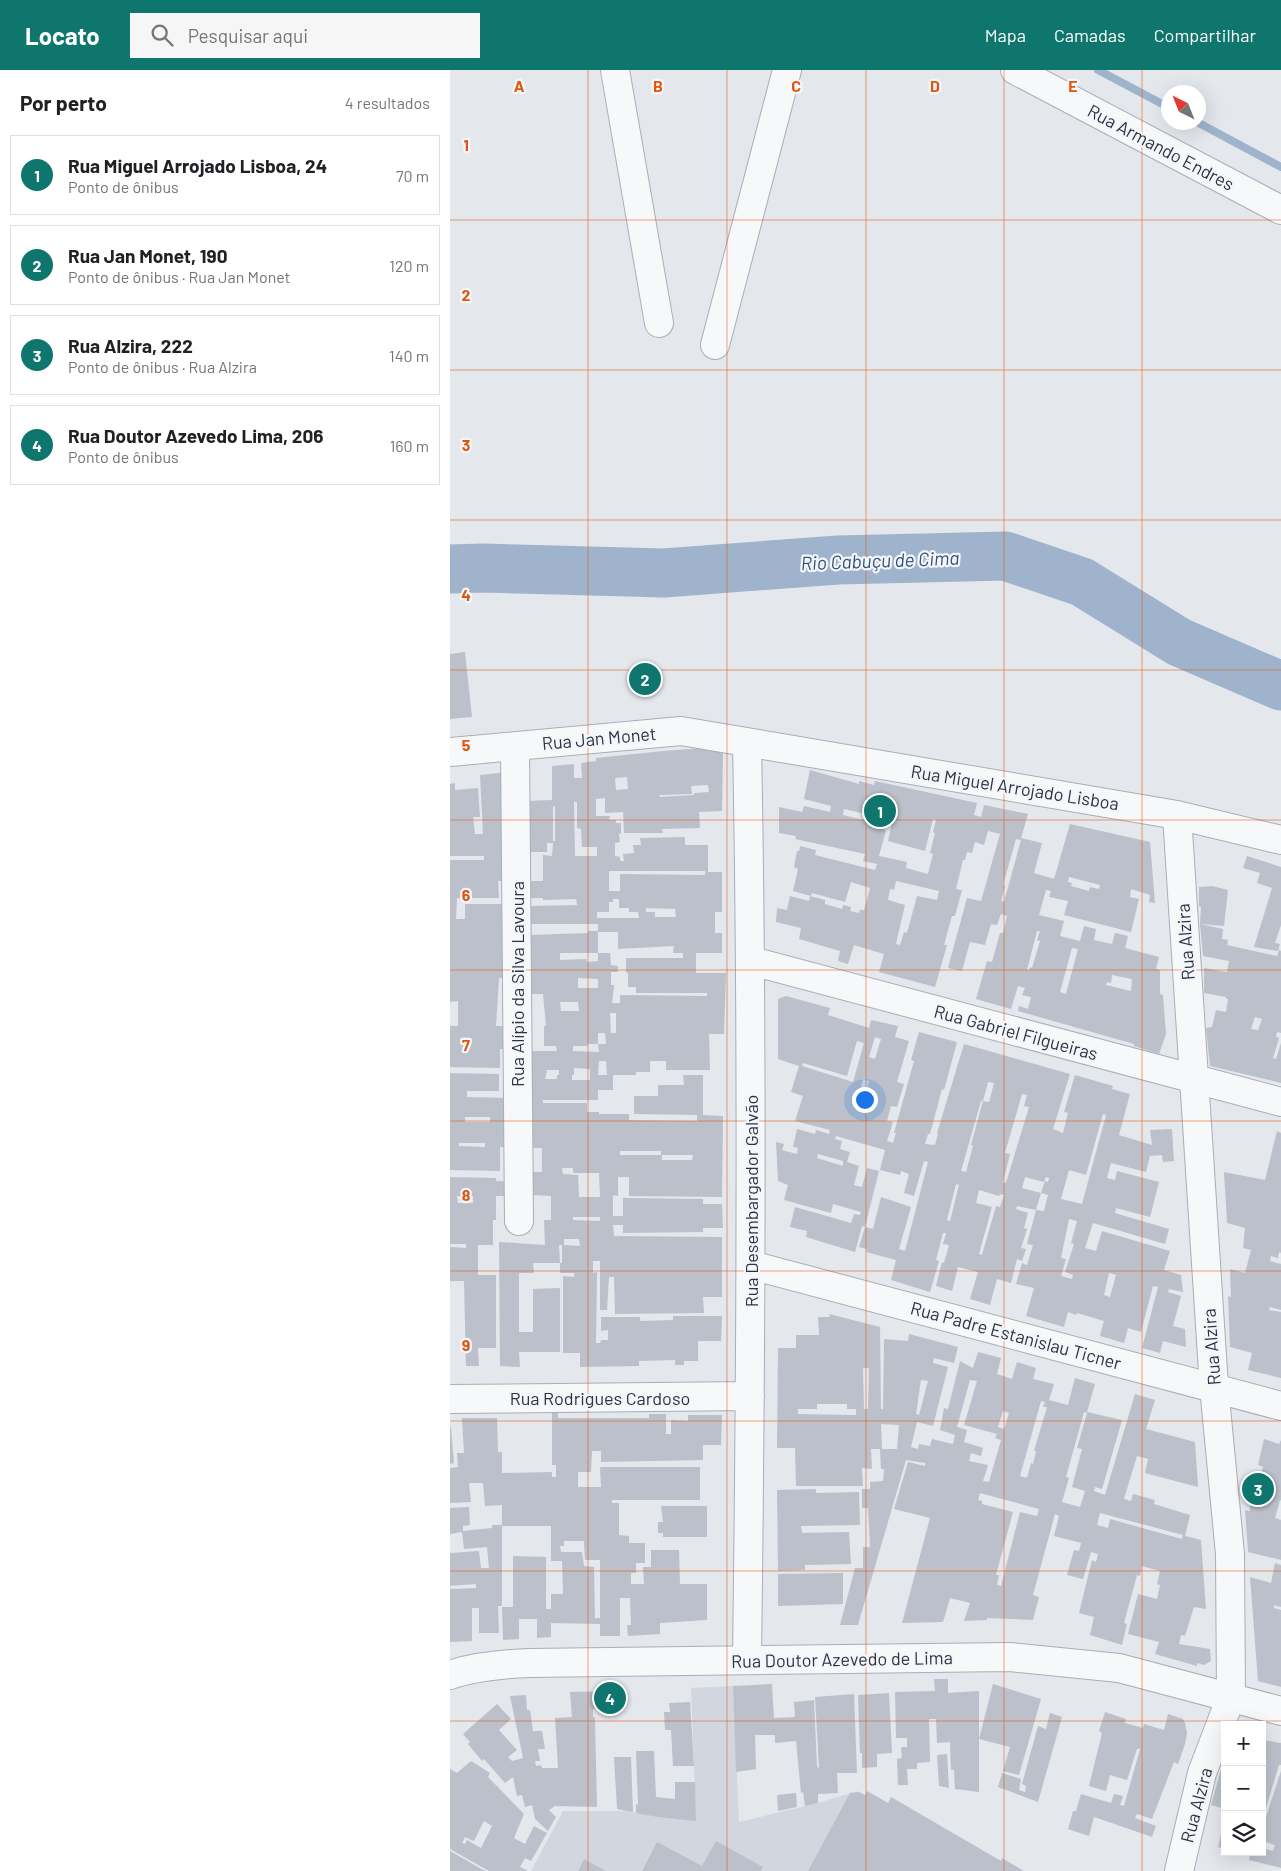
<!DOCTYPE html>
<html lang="pt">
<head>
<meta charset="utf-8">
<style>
	:root { --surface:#fff; --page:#f6f6f6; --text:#202124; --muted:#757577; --line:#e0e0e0; --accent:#0f766e }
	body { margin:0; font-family:Barlow,sans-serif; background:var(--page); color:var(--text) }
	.controls { position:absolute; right:15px; bottom:15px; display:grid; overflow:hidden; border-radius:0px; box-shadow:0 5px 20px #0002 }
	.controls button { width:45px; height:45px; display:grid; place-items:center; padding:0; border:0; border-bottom:1px solid var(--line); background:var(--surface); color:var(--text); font:25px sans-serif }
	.compass { position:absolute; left:711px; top:15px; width:45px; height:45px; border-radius:50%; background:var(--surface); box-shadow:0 5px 20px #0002; rotate:317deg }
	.you { position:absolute; left:414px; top:1029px; width:18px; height:18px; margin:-12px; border:4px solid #fff; border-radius:50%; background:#1a73e8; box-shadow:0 0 0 8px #1a73e833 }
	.badge { display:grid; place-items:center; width:32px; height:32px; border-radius:50%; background:var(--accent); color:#fff; font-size:16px; font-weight:700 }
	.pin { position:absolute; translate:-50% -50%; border:2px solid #fff; box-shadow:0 1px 5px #0006 }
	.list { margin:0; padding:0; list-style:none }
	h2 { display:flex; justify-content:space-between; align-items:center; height:65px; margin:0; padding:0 20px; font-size:21px }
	h2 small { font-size:16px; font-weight:400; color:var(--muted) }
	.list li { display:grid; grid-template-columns:32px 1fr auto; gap:15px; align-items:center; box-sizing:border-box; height:80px; margin:0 10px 10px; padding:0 10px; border:1px solid var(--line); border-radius:0px }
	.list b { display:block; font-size:19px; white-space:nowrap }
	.list p { margin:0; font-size:16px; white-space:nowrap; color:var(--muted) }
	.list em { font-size:16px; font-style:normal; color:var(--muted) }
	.icon { flex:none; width:28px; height:28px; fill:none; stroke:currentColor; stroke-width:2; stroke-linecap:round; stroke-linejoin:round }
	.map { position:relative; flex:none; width:831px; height:1801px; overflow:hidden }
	header { display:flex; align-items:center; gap:30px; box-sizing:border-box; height:70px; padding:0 25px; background:var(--accent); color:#fff }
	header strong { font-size:24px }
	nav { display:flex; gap:28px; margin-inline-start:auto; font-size:18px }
	.search { width:350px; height:45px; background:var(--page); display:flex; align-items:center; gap:12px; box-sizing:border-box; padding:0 18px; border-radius:0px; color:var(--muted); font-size:19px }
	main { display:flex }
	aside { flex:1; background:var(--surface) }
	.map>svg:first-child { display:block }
</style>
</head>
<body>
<header>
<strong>Locato</strong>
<div class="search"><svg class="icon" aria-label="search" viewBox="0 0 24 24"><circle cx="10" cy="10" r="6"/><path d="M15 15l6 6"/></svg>Pesquisar aqui</div>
<nav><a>Mapa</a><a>Camadas</a><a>Compartilhar</a></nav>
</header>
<main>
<aside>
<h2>Por perto<small>4 resultados</small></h2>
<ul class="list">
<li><span class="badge">1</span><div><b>Rua Miguel Arrojado Lisboa, 24</b><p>Ponto de ônibus</p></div><em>70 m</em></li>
<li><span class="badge">2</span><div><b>Rua Jan Monet, 190</b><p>Ponto de ônibus · Rua Jan Monet</p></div><em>120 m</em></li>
<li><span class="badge">3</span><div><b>Rua Alzira, 222</b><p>Ponto de ônibus · Rua Alzira</p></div><em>140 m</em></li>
<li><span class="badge">4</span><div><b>Rua Doutor Azevedo Lima, 206</b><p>Ponto de ônibus</p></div><em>160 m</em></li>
</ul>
</aside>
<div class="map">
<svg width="831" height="1801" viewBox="0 0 831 1801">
	<rect width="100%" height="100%" fill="#e4e7ec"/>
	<path fill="#d2d6de" d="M283 1616 289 1752 368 1733 408 1721 364 1801H81L113 1741H178L207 1747 246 1750 241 1618Z"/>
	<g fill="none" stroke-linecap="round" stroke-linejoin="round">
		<path stroke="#9fb4cc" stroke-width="8" d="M648 0 718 37
			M747 52 831 97"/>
		<path stroke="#9fb4cc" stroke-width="49" d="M0 499 32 498 214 503 388 490 555 486 632 512 729 572 831 616"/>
	</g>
	<path fill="#bbc0ca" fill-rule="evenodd" d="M15 582 22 647 0 649V584Z
		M254 678 273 682 272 741 249 742 250 758 212 759 213 763H174L173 742 155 743V728L146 729V746H160L159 750H166V753H171V764L169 763 170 772 165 773V786L170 787V791H174L173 784 184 783 183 775H191L190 768 235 767V775H258V802H272V842H265V863H272V883H246V903H276L274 964H259L260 1000H216V991H200V1002H186V1005H163V1020H148V1030H93V1033H137V1042H149V1044H179V1050L247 1051V1045L184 1044V1026H208V1015H234L233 1005H253V1045L273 1046 272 1127 179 1126V1107H168V1126L163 1125V1146H173V1128L253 1129V1134H272L273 1158H253V1162L173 1163V1155H163L164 1166 272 1167V1227H253L254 1243 165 1244 164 1207H159L157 1240H150V1191H143V1203L147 1202 146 1273H150L151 1270H158V1260L151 1261V1247H190V1251L223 1250V1246H272L271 1271H248V1291H234V1295H225V1290L189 1291V1296L130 1297V1283H113V1206L124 1207V1203H110V1193H112V1175H109L110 1193H83L84 1203H69V1262H83V1219L110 1218V1282H69L70 1297 50 1296 49 1172 95 1175 94 1150H101V1126L81 1125 80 1102H92V1078H80L79 981H107L106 976H94V956H96L93 924H77L79 865 138 863V861H148V854H79V836L127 835 126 829 93 830V828H79V811H93V785L102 786 103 773H97V782H78V731L102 730V696L124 694V708H132L131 693 146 691V688L213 681ZM177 707 178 719 166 720 165 708ZM258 715 259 722 244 723V725L210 727 209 725 242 724 241 716ZM124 732H127V758L131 759 132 777H147V786H125ZM105 736V771H103V737ZM159 801H255V805L170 804V821H159ZM163 829H169V838H179V842H188L189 848H147V842H159V832H163ZM196 838 225 839 226 847H205V842H196ZM148 862H168V879L224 876 223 883H233V888H176V902L178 903V917H186V923H257V926L170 925V933H162L164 915H161V902H168V896L161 895 160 883H148V891L137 892 136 889 110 890V883H148ZM128 908 148 909V918H128ZM110 932H128L129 941H111ZM160 943H166V963H161ZM148 963H155L156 974H148L149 982 123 981V976H138L137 974H148ZM149 991H156L157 1005H148ZM124 998 140 999V1010H122V1005H124ZM97 1000H109V1005H107V1009H95ZM170 1081H211V1085H170ZM212 1085H243L242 1090H212ZM112 1098H123V1103H149L150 1127H129L128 1105 113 1104ZM123 1147H150V1151L123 1150ZM114 1169H129L130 1176 114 1175Z
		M360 700 409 714V711L424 715 425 711 527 733 524 745 531 747 534 735 578 744 571 768 592 773 584 803 604 809 620 754 700 772 705 833 699 832 700 825 681 819 680 827 689 829 681 862 614 845 618 831 599 827 601 821 596 820 589 845 614 851 610 866 630 871 634 856 646 859 644 870 662 874 665 863 678 866 675 878 709 887 706 899 710 900V924L713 925 716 964 709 984 684 976V974L568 941 569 936 578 939 581 927 572 925 575 918 568 916 561 939 526 929 537 891 542 892 550 863H553L557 846 551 844 547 855 541 854 535 875 520 872 512 901 498 898 517 828 531 831 550 764 538 761 534 775 525 772 522 783 517 782 515 790H513L506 819 512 820 505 846H502L494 875H497L485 917 429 902 434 884 404 875 398 894 388 891 390 881 349 869 351 858 326 852 327 838 337 840 340 826 359 831 360 826 375 830V834L392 839 393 835 401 837 400 841 409 843 410 840H414L420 818 401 812 395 832 362 823 361 826 343 821 348 799 344 797 347 781H349L350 776 366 780 365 785 425 800 427 794 413 791 415 784 345 769 346 766 329 763V737L352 742 354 736 380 742 381 736 354 729ZM394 739 439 749 438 752 442 753 438 771 475 781 483 749 486 750 483 762 485 763 480 783 483 784 478 804 456 798 457 792 429 786 436 760 417 755 418 751 393 745ZM566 769 571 770 554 832 551 831 555 816 553 815ZM619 807 650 815 649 819 640 817 639 821 621 816 622 813 618 812ZM446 811 489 821 487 830 467 826 457 863 454 862 450 875 446 874 455 835 438 830 440 819 444 820ZM587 861H590L587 870 590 871 582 898 580 897 579 900H577ZM622 878 628 879 616 924 610 922ZM662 905 682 909 681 921 656 915 657 912 661 913Z
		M59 702 61 811H48L49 828H7L6 849H15V834H61L63 908H49L46 956H64L65 979H50V998L0 997V956H8V931L0 932V790H34V786H0V714L5 713V720L28 718 30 747H23L25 764H33L30 705Z
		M797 786 831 797V855L825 873 830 874 828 881 804 877 822 818 807 813 810 803 793 798Z
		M762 816 778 820 774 856 750 854 773 859 772 869 778 870 777 875 827 886 829 880 831 881V963L827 962 826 967 829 968 823 988 826 989 831 973V1013L760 996 756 958 762 957 766 940 776 942 778 929H776V927L754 923V898L777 902 779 891 753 886 750 854 751 837 749 836V817ZM805 947 812 949 808 960 801 959Z
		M336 926 380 938 378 945 419 958 421 950 448 956 445 967 459 971 447 1012 454 1014 447 1037 441 1036 437 1051 443 1052 437 1071 443 1073 446 1063H444L464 991 461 990 469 962 507 972 494 1020 492 1019 480 1064H478L475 1074 485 1075 488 1064 487 1063 514 974 620 1004 603 1059 613 1063 618 1043 614 1042 625 1005 663 1016 662 1019 680 1024 669 1065 702 1075 700 1060 722 1059 724 1091 713 1092 712 1085 700 1086 696 1102 661 1093 657 1108 665 1110 667 1101 709 1112 700 1147 666 1138 665 1143 719 1159 715 1174 643 1153 635 1178 646 1181 652 1161 720 1181 714 1200 731 1205 733 1222 719 1219 718 1222 731 1226 723 1256 735 1259 736 1277 713 1271 710 1283 692 1278 708 1217 703 1216 691 1262 678 1258 674 1273 650 1266 654 1251 627 1243 626 1245 618 1242 614 1257 576 1246 584 1218 566 1214 572 1193 577 1195 583 1175 577 1174 586 1140 594 1141 598 1125 591 1123 586 1140 567 1136 566 1139 578 1143 574 1158 577 1159 571 1178 576 1179 572 1191 567 1189 561 1213 547 1209 540 1235 520 1229 528 1202 508 1197 502 1221 486 1216 492 1192 494 1193 499 1175 493 1174 496 1163H493L486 1190 489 1191 480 1222 441 1210 446 1190 416 1182 417 1179 409 1177 415 1157 423 1159 431 1127 461 1137 449 1179 455 1181 478 1092 474 1091 464 1126 454 1123 459 1104 451 1101 450 1105 430 1100 435 1080 386 1066 385 1069 392 1071 390 1079 400 1082 397 1092 409 1096 404 1115 412 1117 417 1098 429 1101 415 1157 412 1156 405 1182 356 1167 357 1161 340 1157 345 1137 401 1153 404 1144 410 1145 411 1142 383 1134 381 1143 334 1130 338 1115 328 1111 326 1072 334 1074 332 1080 347 1084 348 1078 343 1077 347 1059 365 1064 366 1060 379 1064 380 1060 345 1051 353 1026 341 1022 349 996 328 989V929ZM425 967 431 969 425 989 419 987ZM407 971 414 973 403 1012 352 996 353 993 397 1006ZM413 1009 419 1011 414 1028 409 1027ZM538 1012 544 1013 539 1032 533 1031 521 1075 523 1076 516 1102 511 1101 531 1031H533ZM572 1024 577 1025 574 1036 579 1037 556 1113 553 1112 560 1084 555 1083ZM653 1044 656 1045 632 1134 611 1129 619 1100 636 1105ZM368 1084 393 1091V1096L367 1088ZM575 1107 594 1112 596 1107 599 1108 598 1112 595 1111 591 1123 572 1118ZM506 1114 509 1115 500 1151 497 1150ZM529 1120 549 1126 550 1124 554 1125 550 1137 546 1136 532 1185 529 1184 542 1137 526 1133ZM619 1149 627 1151 621 1173 624 1174 615 1202 623 1205 622 1209 611 1206 616 1189 611 1188ZM659 1203 666 1205 660 1227 654 1225Z
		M0 1003 49 1004V1021H17V1027L59 1028 64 1077H50V1101L0 1100ZM15 1047H40V1052H15ZM9 1073H35V1077L9 1076Z
		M827 1061 831 1063V1183L829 1182 828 1188 821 1186 820 1191 831 1194V1240L820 1237 819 1240 831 1242V1308L798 1300 802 1283 780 1277 778 1226 781 1227 780 1199 795 1203 801 1180 793 1178 795 1158 777 1153 774 1102 815 1110Z
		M0 1107 46 1108V1111L63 1112V1126H46V1150H43V1175H28V1205H46V1278H28L29 1296H16L14 1211H0V1177L16 1178V1174H0ZM7 1126H23V1133H8Z
		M379 1244 430 1257 431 1339H433L434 1269 458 1271 459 1264 508 1277 504 1293 484 1288 483 1293 498 1297 483 1356 467 1352 461 1377 468 1379 469 1374 480 1376 482 1369 503 1374 505 1365 490 1360 494 1338 498 1339 510 1291 523 1298 528 1282 551 1288 547 1304 562 1309 567 1292 586 1298 583 1309 604 1314 599 1330 618 1335 625 1308 645 1314 637 1342 672 1350 652 1419 645 1417 644 1421 655 1425 685 1324 705 1330 696 1359 745 1372 748 1417 695 1403 698 1389 687 1386 674 1429 681 1431 683 1424 705 1430 704 1434 740 1445 735 1466 751 1470 756 1539 744 1537 735 1566 731 1565 729 1574 760 1579 761 1591 754 1595 747 1593V1596L705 1584 709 1572 678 1564 688 1524 707 1529 710 1515 707 1514 710 1501 692 1496 690 1506 687 1505 674 1553 677 1554 672 1575 640 1565 644 1547 629 1543 642 1490 646 1492 648 1484 641 1482 633 1509 617 1505 624 1480 629 1481 631 1473 604 1466 609 1446 605 1444 583 1525 589 1527 583 1550 537 1548V1550L514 1551 520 1533 500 1528 493 1552 452 1553 480 1448 444 1439 458 1392 475 1396V1393L456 1390 408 1555H390L405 1498H413V1477H420L418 1438H412V1419H420V1412L433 1411 434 1399H431L430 1379H447L449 1355 431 1354 432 1379H421L422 1399 412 1398 413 1416H346L345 1378H327L328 1278H346V1265H369L368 1247H380ZM413 1298H419L418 1339H414ZM471 1310 478 1311 469 1345 466 1344ZM520 1310 527 1311 514 1355 547 1364 545 1368 551 1370 539 1412 533 1411 538 1395 519 1391 521 1383 531 1386 533 1378 514 1372 517 1360 507 1357ZM591 1331 595 1332 593 1337H597L584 1381H586L583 1394 581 1393 577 1408 570 1406ZM367 1334H397V1339H406V1345L348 1344V1339H367ZM553 1341 559 1343 554 1359 548 1357ZM634 1342 637 1343 627 1378 632 1379 622 1417 635 1421 630 1437 612 1432 619 1408 616 1407ZM530 1423 589 1439 587 1446 570 1442 551 1516 547 1515 549 1505H546L563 1442 532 1434V1431L528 1430ZM650 1443 733 1465 732 1469 660 1449 658 1458 647 1455Z
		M102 1343H108V1348H199V1344H216V1364H221V1350L238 1351V1345H272L271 1375H253V1390L151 1392V1381H142L141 1402H128V1417H151L150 1397H250V1430H162V1433H169V1465L179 1466V1473H195V1493H186V1503H181V1514H194L193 1497H201V1480H229L230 1514H257V1550L210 1553V1564L178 1566 177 1555H181L180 1528H170V1566H150V1554L101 1553V1567L87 1568V1549H69V1569L53 1570 52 1537H63V1486L96 1487V1539H101V1524H113L112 1491H101V1456H52V1536H48L49 1563H29V1538H22V1571L0 1572V1519L26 1518V1514L0 1516V1483L29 1481 31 1498H39L37 1477 14 1479 12 1462 0 1464V1438L19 1437 20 1455 13 1456V1461L42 1458V1455H52V1435L35 1436 33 1413H19L21 1432 0 1433V1398L8 1397 7 1383H14L12 1348H47L48 1382H52V1403L102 1402V1407H106V1395H102ZM114 1471H134L135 1490H150V1548H145L144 1497 134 1496 132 1482H111L110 1476H114Z
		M0 1357H1L4 1393 0 1394Z
		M814 1369 829 1374 831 1370V1431L830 1430 825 1448 831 1450V1490L798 1482 795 1440 800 1441 798 1403 810 1407 813 1397 808 1395Z
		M366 1419V1423L409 1422 410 1455 351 1456 352 1463 399 1462 401 1494 355 1495V1500L328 1501 327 1420Z
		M211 1436H257V1467H213V1463H208V1452H213Z
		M825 1493 831 1495V1537L824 1535V1538L831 1540V1617L808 1611 800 1507 821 1513Z
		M393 1503V1534L328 1536V1504Z
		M484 1609H498V1623L529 1621V1722L505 1719 504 1700H501L500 1672 487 1673 486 1649H479L480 1692 467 1693V1699H457L458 1715H448L447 1689 452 1688 451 1677H457V1668H446L445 1622 485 1621Z
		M322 1614 324 1648 345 1647 344 1632 364 1630 367 1697 369 1698 365 1627 404 1624 407 1703H387L388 1723 368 1724V1733L355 1736 353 1722 351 1723 346 1671 325 1673V1665H305L306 1699 286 1702 283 1616Z
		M543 1614 591 1629 569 1705 553 1701 560 1677 529 1669Z
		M160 1621 161 1638 143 1639V1647H145L147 1737 105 1736 99 1740 106 1747 98 1761 85 1749 82 1735 75 1737 72 1725 67 1726 63 1707 55 1713 34 1689 32 1691 18 1674 20 1672 13 1664 47 1634 61 1649 49 1660 67 1680 58 1687 62 1691 73 1688 60 1626 76 1625 77 1640H80L83 1661H92L95 1679H88L90 1691H85L86 1696 91 1695 92 1698H108L105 1648 122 1647 120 1622Z
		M439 1623 442 1683 427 1684V1697L412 1698V1683H410L408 1625Z
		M240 1632 244 1696H223L221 1660H215L214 1642H220L219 1633Z
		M655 1642 676 1649 675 1653 693 1658 694 1654 714 1660 718 1644 733 1649 735 1653 737 1663 735 1674 728 1694 724 1692 702 1749 687 1744 685 1748 706 1756 702 1767 644 1747 639 1766 618 1759 623 1741H626L631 1724 661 1733 664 1724 673 1726 670 1735 674 1736 690 1679H687L677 1710 660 1705 656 1721 639 1716 652 1663 649 1661Z
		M600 1643 612 1647 588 1732 548 1717 552 1703 571 1709 569 1720 575 1722 576 1716 572 1714 588 1656 596 1659Z
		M812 1670 831 1673V1695H829L813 1748Z
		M186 1681H204L206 1727 225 1729V1712H245L246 1751 207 1747 186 1743V1734L188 1735Z
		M497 1684 499 1718 489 1716 487 1685Z
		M164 1687H181L183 1742 167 1739Z
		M774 1688H775V1739L761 1735Z
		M21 1691 40 1703 38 1707 74 1744 64 1768 75 1774 84 1756 97 1763 81 1791 75 1788 70 1797 78 1801H39L0 1779V1699L7 1703ZM34 1751 42 1756 31 1778 17 1770 15 1774 12 1773 15 1767 24 1771Z
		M831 1701V1798L799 1790 800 1786 788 1783 812 1782V1778L823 1781 825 1775 812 1771V1759Z
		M417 1721 438 1733 441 1727 551 1791 552 1788 574 1801H358L400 1723 409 1722 415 1725Z
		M346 1723 347 1737 328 1741 327 1725Z
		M774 1751 775 1752V1779L768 1777Z
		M266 1771 313 1797 311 1801H192L207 1772 252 1796Z
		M0 1781 35 1801H0Z
		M134 1789 156 1801H128Z"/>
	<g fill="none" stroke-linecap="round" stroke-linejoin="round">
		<defs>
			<path id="minor" d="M165 0 209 253
				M565 0 831 140
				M265 275 337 0
				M65 676 69 1151
				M0 682 231 661 727 745 831 770
				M727 745 764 1317 780 1484 781 1627 752 1703 729 1801
				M302 891 831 1032
				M301 1195 831 1336
				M0 1329 300 1326
				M297 1590C301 1284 303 979 297 673
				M0 1605C25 1596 54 1594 80 1593L560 1587 669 1598 831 1641"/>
		</defs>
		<use href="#minor" stroke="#a9aeb7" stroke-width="30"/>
		<use href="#minor" stroke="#f7f8fa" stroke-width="28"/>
	</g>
	<path fill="none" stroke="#df570f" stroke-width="1" stroke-opacity="0.55" d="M138 0V1801M277 0V1801M416 0V1801M554 0V1801M692 0V1801M0 150H831M0 300H831M0 450H831M0 600H831M0 750H831M0 900H831M0 1051H831M0 1201H831M0 1351H831M0 1501H831M0 1651H831"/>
	<g text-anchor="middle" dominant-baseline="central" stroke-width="4.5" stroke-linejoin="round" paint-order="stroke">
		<g font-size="18" fill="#2b3445" stroke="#f4f6f9">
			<text transform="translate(711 77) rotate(28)">Rua Armando Endres</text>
			<text transform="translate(149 668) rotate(-5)">Rua Jan Monet</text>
			<text transform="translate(565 717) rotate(9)">Rua Miguel Arrojado Lisboa</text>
			<text transform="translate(735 872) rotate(-94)">Rua Alzira</text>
			<text transform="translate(67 914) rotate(-90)">Rua Alípio da Silva Lavoura</text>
			<text transform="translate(566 962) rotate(15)">Rua Gabriel Filgueiras</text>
			<text transform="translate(301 1131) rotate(-90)">Rua Desembargador Galvão</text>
			<text transform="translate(566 1265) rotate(15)">Rua Padre Estanislau Ticner</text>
			<text transform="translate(761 1277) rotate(-94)">Rua Alzira</text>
			<text x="150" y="1328">Rua Rodrigues Cardoso</text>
			<text transform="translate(392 1589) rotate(-1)">Rua Doutor Azevedo de Lima</text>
			<text transform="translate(746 1735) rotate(-75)">Rua Alzira</text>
		</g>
		<g font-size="19" font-style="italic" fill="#34527a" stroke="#f4f6f9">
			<text transform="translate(430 490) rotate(-2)">Rio Cabuçu de Cima</text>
		</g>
	</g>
	<g font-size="16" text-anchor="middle" font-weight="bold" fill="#df570f" stroke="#f4f6f9" stroke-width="4.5" stroke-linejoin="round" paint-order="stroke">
		<text x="69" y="22">A</text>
		<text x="208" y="22">B</text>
		<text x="346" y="22">C</text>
		<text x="485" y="22">D</text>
		<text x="623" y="22">E</text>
		<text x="16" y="81">1</text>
		<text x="16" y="231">2</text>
		<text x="16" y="381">3</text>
		<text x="16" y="531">4</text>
		<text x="16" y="681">5</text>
		<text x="16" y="831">6</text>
		<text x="16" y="981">7</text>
		<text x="16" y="1131">8</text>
		<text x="16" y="1281">9</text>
	</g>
</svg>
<div class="controls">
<button>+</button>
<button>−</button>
<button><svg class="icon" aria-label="layers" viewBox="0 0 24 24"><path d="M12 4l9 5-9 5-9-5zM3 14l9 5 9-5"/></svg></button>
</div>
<svg class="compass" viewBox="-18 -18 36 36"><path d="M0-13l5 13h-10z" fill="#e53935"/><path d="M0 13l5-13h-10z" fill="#757577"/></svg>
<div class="you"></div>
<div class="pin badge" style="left:430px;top:741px">1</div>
<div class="pin badge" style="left:195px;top:609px">2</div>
<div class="pin badge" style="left:808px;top:1419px">3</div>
<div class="pin badge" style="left:160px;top:1628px">4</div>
</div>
</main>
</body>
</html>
